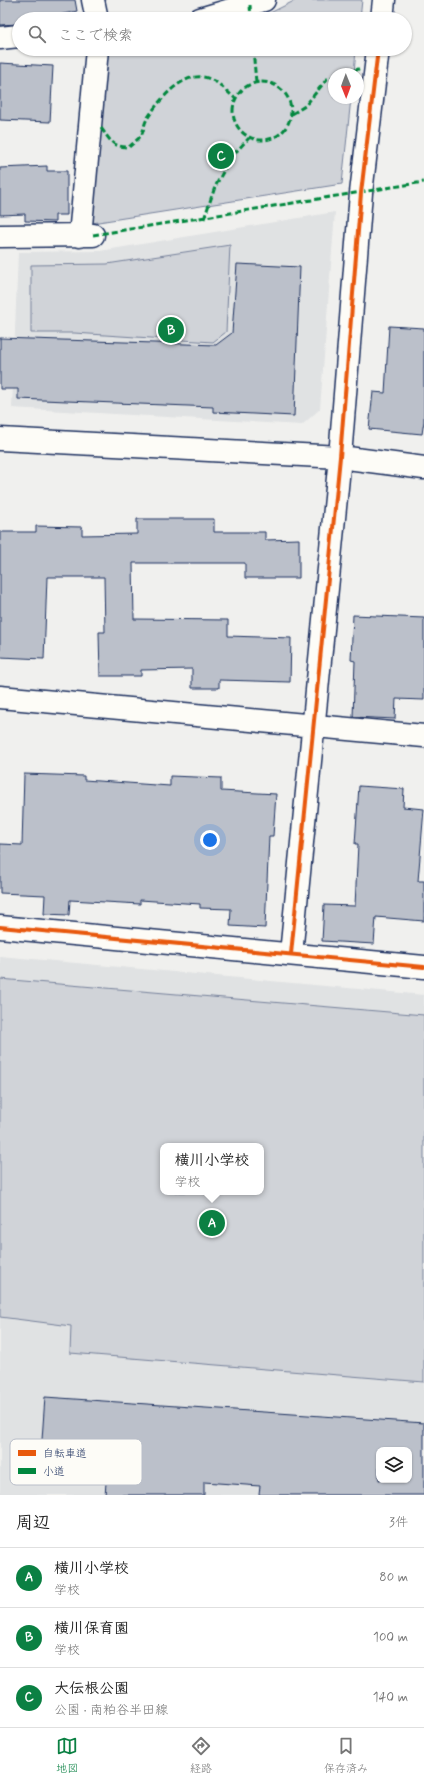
<!DOCTYPE html>
<html lang="ja">
<head>
<meta charset="utf-8">
<style>
	:root { --surface:#fff; --page:#f6f6f6; --text:#222; --muted:#767676; --line:#e0e0e0; --accent:#0b8043 }
	body { margin:0; font-family:Mynerve,"Klee One",sans-serif; background:var(--page); color:var(--text) }
	.controls { position:absolute; right:12px; bottom:12px; display:grid; overflow:hidden; border-radius:8px; box-shadow:0 1px 3px #0004 }
	.controls button { width:36px; height:36px; display:grid; place-items:center; padding:0; border:0; border-bottom:1px solid var(--line); background:var(--surface); color:var(--text); font:20px sans-serif }
	.compass { position:absolute; left:328px; top:68px; width:36px; height:36px; border-radius:50%; background:var(--surface); box-shadow:0 1px 3px #0004; rotate:179deg }
	.you { position:absolute; left:210px; top:840px; width:14px; height:14px; margin:-10px; border:3px solid #fff; border-radius:50%; background:#1a73e8; box-shadow:0 0 0 6px #1a73e833 }
	.badge { display:grid; place-items:center; width:26px; height:26px; border-radius:50%; background:var(--accent); color:#fff; font-size:13px; font-weight:700 }
	.pin { position:absolute; translate:-50% -50%; border:2px solid #fff; box-shadow:0 1px 4px #0006 }
	.popup { position:absolute; left:160px; top:1143px; width:104px; height:52px; box-sizing:border-box; display:grid; place-content:center; border-radius:8px; background:var(--surface); filter:drop-shadow(0 1px 3px #0005); font-size:13px; white-space:nowrap; color:var(--muted) }
	.popup b { font-size:15px; color:var(--text) }
	.popup::after { content:''; position:absolute; left:50%; top:100%; margin-left:-8px; border:8px solid transparent; border-top-color:var(--surface) }
	.list { margin:0; padding:0; list-style:none }
	h2 { display:flex; justify-content:space-between; align-items:center; height:52px; margin:0; padding:0 16px; font-size:17px }
	h2 small { font-size:13px; font-weight:400; color:var(--muted) }
	.list li { display:grid; grid-template-columns:26px 1fr auto; gap:12px; align-items:center; box-sizing:border-box; height:60px; padding:0 16px; border-top:1px solid var(--line) }
	.list b { display:block; font-size:15px; white-space:nowrap }
	.list p { margin:0; font-size:13px; white-space:nowrap; color:var(--muted) }
	.list em { font-size:13px; font-style:normal; color:var(--muted) }
	.icon { flex:none; width:22px; height:22px; fill:none; stroke:currentColor; stroke-width:2; stroke-linecap:round; stroke-linejoin:round }
	.map { position:relative; flex:none; width:424px; height:1495px; overflow:hidden }
	.search { position:absolute; background:var(--surface); box-shadow:0 1px 3px #0004; left:12px; right:12px; top:12px; height:44px; display:flex; align-items:center; gap:10px; box-sizing:border-box; padding:0 14px; border-radius:22px; color:var(--muted); font-size:15px }
	.sheet { height:232px; background:var(--surface) }
	nav { display:flex; justify-content:space-around; align-items:center; box-sizing:border-box; height:56px; border-top:1px solid var(--line); background:var(--surface); font-size:11px; color:var(--muted) }
	nav a { display:grid; justify-items:center; gap:2px }
	nav .on { color:var(--accent) }
	.map>svg:first-child { display:block }
</style>
</head>
<body>
<div class="map">
<svg width="424" height="1495" viewBox="0 0 424 1495">
	<rect width="100%" height="100%" fill="#f0f0ee"/>
	<filter id="ink" filterUnits="userSpaceOnUse"><feTurbulence type="fractalNoise" baseFrequency=".025" numOctaves="2"/><feDisplacementMap in="SourceGraphic" scale="8" xChannelSelector="R" yChannelSelector="G"/><feConvolveMatrix kernelMatrix="1 2 1 2 8 2 1 2 1" color-interpolation-filters="sRGB"/></filter>
	<g filter="url(#ink)">
		<path fill="#e0e2e3" fill-rule="evenodd" d="M335 212 320 409 302 425 12 408 18 252 100 251Z
			M0 956 424 995V1495H0ZM163 1146H261V1192H163ZM379 1450H409V1480H379Z"/>
		<path fill="#d0d3d8" stroke="#76819b" fill-rule="evenodd" d="M296 0H362L360 19H258Z
			M113 49H356L354 74H334V98H351L342 184 92 223 108 54Z
			M230 245 226 332 213 342 74 333H31V265L107 264Z
			M0 979 424 1015V1382L70 1353 71 1326 0 1317ZM163 1146H261V1192H163Z"/>
		<path fill="#bbc0ca" stroke="#1b2f5e" fill-rule="evenodd" d="M0 0H75L77 11 41 19H19V24L0 25Z
			M0 63 53 66 50 122 0 120Z
			M47 166V171H67V215H55V222L25 221V214L0 215V168Z
			M237 264 300 267 294 416 213 412V407L18 399V389H0V338L216 345 232 333Z
			M389 326 424 328V421L422 434 369 429 373 392 385 393Z
			M137 519H214V532H265V540L299 539V578H245V563H133L134 619 228 620V636L291 638 290 682 219 680V688H192V669L141 670V676H100L99 632H105L104 577H47L44 659 0 657V532H36V526L82 527V535L137 534Z
			M353 615 424 618V700L396 699 395 719 353 717 355 661 351 660Z
			M24 774 84 776V780L170 786V776L221 778V791L276 794 273 836H269L265 928 230 926 231 909 200 908V904L140 900V904L70 900 69 915 44 914 45 895 0 893V844L22 845Z
			M359 786 404 789 403 807 424 809 418 881H424V921L376 917 374 944 322 941 324 905 355 906 358 844H355Z
			M45 1397 424 1423V1495H259L260 1486 204 1482V1495H105L108 1458 41 1454ZM379 1450H409V1480H379Z"/>
		<g fill="none" stroke-linecap="round" stroke-linejoin="round">
			<defs>
				<path id="minor" d="M93 0 97 19
					M382 19 384 0
					M0 236 93 235
					M80 236 97 49
					M0 439 340 457 424 468
					M0 697 424 736
					M0 927 424 967
					M291 954 340 457 361 193 378 49"/>
				<path id="major" d="M200 19 264 0
					M0 38 19 36"/>
			</defs>
			<use href="#minor" stroke="#1b2f5e" stroke-width="25"/>
			<use href="#major" stroke="#1b2f5e" stroke-width="25"/>
			<use href="#minor" stroke="#fdfcf7" stroke-width="22"/>
			<use href="#major" stroke="#fdfcf7" stroke-width="22"/>
			<path stroke="#00873e" stroke-width="3" stroke-dasharray="6 3" stroke-linecap="butt" d="M250 5 251 19
				M253 49 256 82
				M345 74 361 68
				M233 111a29 29 0 1 1 58 0a29 29 0 1 1-58 0Z
				M292 114 305 106 327 79 334 77
				M101 128C111 141 112 147 129 147 133 143 139 139 142 134 144 129 144 124 147 119 159 100 186 66 212 80 221 84 228 93 236 99
				M204 219 215 187 231 157 249 138
				M93 235 424 182"/>
			<defs>
				<path id="cycleway" d="M0 927 424 967
					M291 954 340 457 361 193 378 49"/>
			</defs>
			<use href="#cycleway" stroke="#fdfcf7" stroke-width="6"/>
			<use href="#cycleway" stroke="#e8590c" stroke-width="4"/>
		</g>
	</g>
	<rect x="10" y="1439" width="132" height="46" rx="6" fill="#fdfcf7" stroke="#b9bec9" stroke-width="1"/>
	<rect x="18" y="1450" width="18" height="6" fill="#e8590c"/>
	<rect x="18" y="1468" width="18" height="6" fill="#00873e"/>
	<g font-size="11" fill="#1b2f5e">
		<text x="43" y="1457">自転車道</text>
		<text x="43" y="1475">小道</text>
	</g>
</svg>
<div class="controls">
<button><svg class="icon" aria-label="layers" viewBox="0 0 24 24"><path d="M12 4l9 5-9 5-9-5zM3 14l9 5 9-5"/></svg></button>
</div>
<svg class="compass" viewBox="-18 -18 36 36"><path d="M0-13l5 13h-10z" fill="#e53935"/><path d="M0 13l5-13h-10z" fill="#767676"/></svg>
<div class="you"></div>
<div class="pin badge" style="left:212px;top:1223px">A</div>
<div class="popup"><b>横川小学校</b>学校</div>
<div class="pin badge" style="left:171px;top:330px">B</div>
<div class="pin badge" style="left:221px;top:156px">C</div>
<div class="search"><svg class="icon" aria-label="search" viewBox="0 0 24 24"><circle cx="10" cy="10" r="6"/><path d="M15 15l6 6"/></svg>ここで検索</div>
</div>
<section class="sheet">
<h2>周辺<small>3件</small></h2>
<ul class="list">
<li><span class="badge">A</span><div><b>横川小学校</b><p>学校</p></div><em>80 m</em></li>
<li><span class="badge">B</span><div><b>横川保育園</b><p>学校</p></div><em>100 m</em></li>
<li><span class="badge">C</span><div><b>大伝根公園</b><p>公園 · 南粕谷半田線</p></div><em>140 m</em></li>
</ul>
</section>
<nav>
<a class="on"><svg class="icon" aria-label="map" viewBox="0 0 24 24"><path d="M3 6l6-2 6 2 6-2v14l-6 2-6-2-6 2zM9 4v14M15 6v14"/></svg>地図</a>
<a><svg class="icon" aria-label="directions" viewBox="0 0 24 24"><path d="M12 3l9 9-9 9-9-9zM9 14v-3h6M13 9l2 2-2 2"/></svg>経路</a>
<a><svg class="icon" aria-label="saved" viewBox="0 0 24 24"><path d="M7 4h10v16l-5-4-5 4z"/></svg>保存済み</a>
</nav>
</body>
</html>
